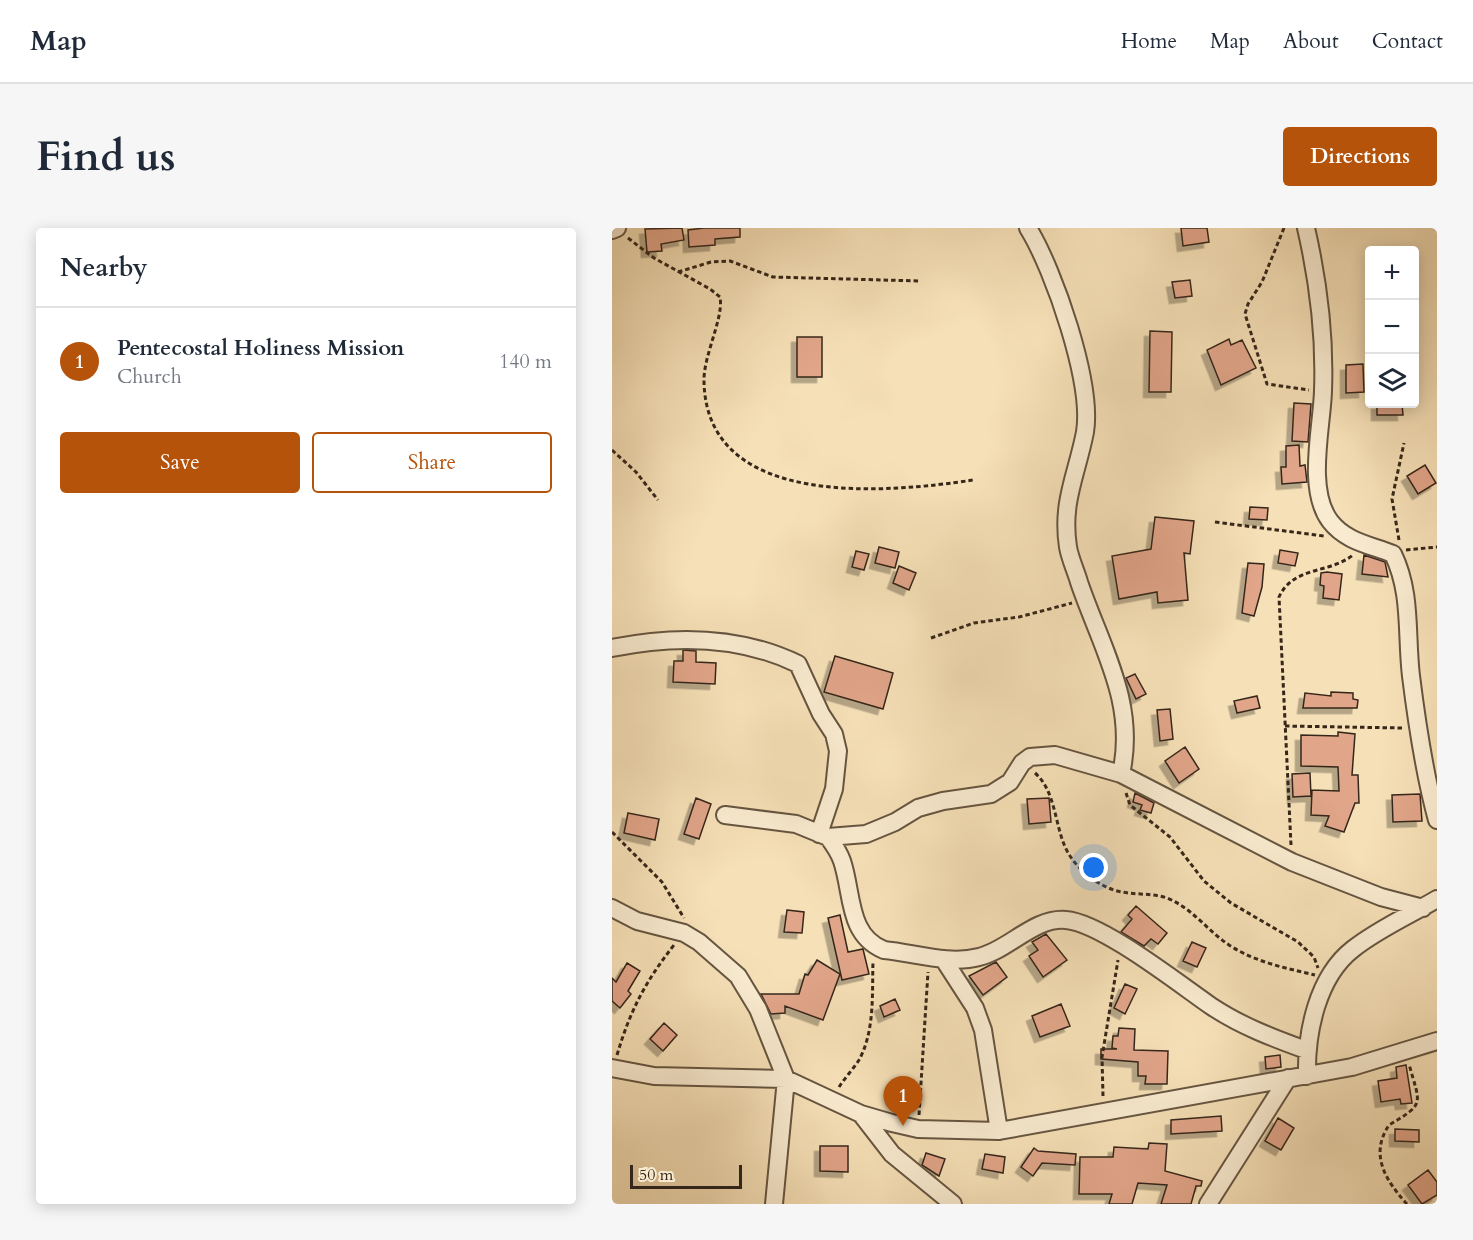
<!DOCTYPE html>
<html lang="en">
<head>
<meta charset="utf-8">
<style>
	:root { --surface:#fff; --page:#f6f6f7; --text:#1f2937; --muted:#747a83; --line:#e0e1e3; --accent:#b45309 }
	body { margin:0; font-family:Cardo,serif; background:var(--page); color:var(--text) }
	.controls { position:absolute; right:18px; top:18px; display:grid; overflow:hidden; border-radius:6px; box-shadow:0 3px 15px #0003 }
	.controls button { width:54px; height:54px; display:grid; place-items:center; padding:0; border:0; border-bottom:2px solid var(--line); background:var(--surface); color:var(--text); font:30px sans-serif }
	.scale { position:absolute; left:18px; bottom:15px; width:112px; box-sizing:border-box; padding-left:6px; border:3px solid #36271a; border-top:0; font-size:16px; line-height:21px; white-space:nowrap; color:#36271a; -webkit-text-stroke:4px #f9ebd0; paint-order:stroke }
	.you { position:absolute; left:482px; top:640px; width:21px; height:21px; margin:-15px; border:4px solid #fff; border-radius:50%; background:#1a73e8; box-shadow:0 0 0 9px #1a73e833 }
	.badge { display:grid; place-items:center; width:39px; height:39px; border-radius:50%; background:var(--accent); color:#fff; font-size:20px; font-weight:700 }
	.pin { position:absolute; translate:-50% -50px; filter:drop-shadow(0 2px 3px #0008) }
	.pin::after { content:''; position:absolute; top:32px; width:21px; height:18px; background:inherit; clip-path:polygon(0 0,100% 0,50% 100%) }
	.list { margin:0; padding:0; list-style:none }
	h2 { display:flex; justify-content:space-between; align-items:center; height:78px; margin:0; padding:0 24px; font-size:26px }
	h2 small { font-size:20px; font-weight:400; color:var(--muted) }
	.list li { display:grid; grid-template-columns:39px 1fr auto; gap:18px; align-items:center; box-sizing:border-box; height:108px; padding:0 24px; border-top:2px solid var(--line) }
	.list b { display:block; font-size:22px; white-space:nowrap }
	.list p { margin:0; font-size:20px; white-space:nowrap; color:var(--muted) }
	.list em { font-size:20px; font-style:normal; color:var(--muted) }
	.actions { display:flex; gap:12px; padding:18px 24px }
	.actions a { flex:1; padding:14px 0; border:2px solid var(--accent); border-radius:6px; text-align:center; font-size:21px; color:var(--accent) }
	.actions .main { background:var(--accent); color:#fff }
	.icon { flex:none; width:33px; height:33px; fill:none; stroke:currentColor; stroke-width:2; stroke-linecap:round; stroke-linejoin:round }
	.map { position:relative; flex:none; width:825px; height:976px; overflow:hidden; border-radius:6px }
	header { display:flex; align-items:center; gap:36px; box-sizing:border-box; height:84px; padding:0 30px; background:var(--surface); border-bottom:2px solid var(--line) }
	header strong { font-size:28px }
	nav { display:flex; gap:33px; margin-inline-start:auto; font-size:21px }
	.intro { display:flex; align-items:center; justify-content:space-between; box-sizing:border-box; height:144px; padding:0 36px }
	h1 { margin:0; font-size:42px }
	.button { padding:15px 27px; border-radius:6px; background:var(--accent); color:#fff; font-size:21px; font-weight:700 }
	main { display:flex; gap:36px; padding:0 36px }
	aside { flex:1; background:var(--surface); border-radius:6px; box-shadow:0 3px 15px #0003 }
	.map>svg:first-child { display:block }
</style>
</head>
<body>
<header>
<strong>Map</strong>
<nav><a>Home</a><a>Map</a><a>About</a><a>Contact</a></nav>
</header>
<div class="intro"><h1>Find us</h1><a class="button">Directions</a></div>
<main>
<aside>
<h2>Nearby<small></small></h2>
<ul class="list">
<li><span class="badge">1</span><div><b>Pentecostal Holiness Mission</b><p>Church</p></div><em>140 m</em></li>
</ul>
<div class="actions"><a class="main">Save</a><a>Share</a></div>
</aside>
<div class="map">
<svg width="825" height="976" viewBox="0 0 825 976">
	<defs>
		<filter id="shadow"><feDropShadow dx="-5.5" dy="5.5" stdDeviation="0" flood-color="#0004"/></filter>
	</defs>
	<rect width="100%" height="100%" fill="#f6e0b7"/>
	<filter id="stains"><feTurbulence type="fractalNoise" baseFrequency=".00333" numOctaves="4"/><feColorMatrix values="0 0 0 0 .2 0 0 0 0 .09 0 0 0 0 .02 0 0 0 .5 -.17"/></filter>
	<radialGradient id="worn" r=".72"><stop offset=".6" stop-color="#630" stop-opacity="0"/><stop offset="1" stop-color="#630" stop-opacity=".3"/></radialGradient>
	<path fill="#e1a589" stroke="#36271a" stroke-width="1.5" filter="url(#shadow)" d="M70 0 72 12 49 16 50 23 35 24 33 1Z
		M92 0H128V9L103 11V17L77 19 76 2Z
		M569 0H595L597 14 571 18Z
		M578 52 580 68 563 70 560 54Z
		M538 103 560 104 559 164H537Z
		M185 109H210V149H185Z
		M617 111 619 117 630 112 644 140 609 157 595 122Z
		M751 136 752 164 734 165V137Z
		M682 175 699 176 696 214 680 213Z
		M765 176H790L791 187H765Z
		M687 217 688 238 693 237 695 254 670 256 669 239H674V218Z
		M813 237 824 255 806 266 795 248Z
		M638 279 656 280 655 292 637 291Z
		M543 289 582 293 578 326 572 325 576 372 546 375 545 364 507 371 500 328 539 321Z
		M267 319 287 324 283 340 263 335Z
		M668 322 686 325 683 338 666 335Z
		M244 323 257 326 252 342 240 339Z
		M752 327 773 334 776 349 750 346Z
		M636 335 652 336 650 359 642 388 630 385Z
		M287 338 304 345 297 362 281 355Z
		M715 344 730 346 727 372 711 370 712 358 708 357 709 345Z
		M71 422 84 423V434L104 435 103 456 61 454 62 433H71Z
		M223 428 281 445 271 481 212 464Z
		M523 446 534 466 524 471 514 450Z
		M719 464 741 465V471L746 472 745 480H691L693 465 719 468Z
		M645 468 648 480 625 485 622 473Z
		M558 481 561 511 548 513 545 482Z
		M726 504 743 506 740 547H746L747 575H743L732 604 713 598 717 588 699 587 700 562 727 563 726 539 689 538V507L726 508Z
		M573 519 587 541 567 555 553 533Z
		M698 545 699 568 681 569 680 546Z
		M523 565 542 575 539 585 528 582 530 577 521 574Z
		M808 566 810 593 781 594 780 567Z
		M84 570 99 576 87 611 72 606Z
		M437 570 439 594 417 596 415 571Z
		M16 585 47 591 43 612 12 605Z
		M524 678 555 705 546 716 539 711 532 718 509 704 520 691 516 687Z
		M175 682 192 684 190 705 172 704Z
		M228 687 236 724 251 721 257 746 230 752 216 690Z
		M434 706 455 732 431 749 417 728 426 722 420 714Z
		M580 714 594 720 585 739 571 733Z
		M205 732 228 746 211 792 173 778V785L159 786 149 766H187L193 746 196 747Z
		M384 734 395 749 371 767 357 748Z
		M15 735 28 743 16 763 19 766 8 780 0 773V750L4 754Z
		M513 756 525 761 513 786 502 780Z
		M283 771 288 782 272 789 268 778Z
		M449 776 458 798 428 809 420 788Z
		M52 795 65 807 51 823 38 811Z
		M507 800 523 801 522 822 556 823 555 856H533L534 848H526V834L489 831V821H505L500 820 501 808H506Z
		M668 827 669 839 654 841 653 829Z
		M794 837 800 875 789 876 788 871 769 874 766 853 785 850 784 839Z
		M609 888 610 903 559 906V892Z
		M666 890 682 900 669 922 653 913Z
		M783 901 807 902V914L783 913Z
		M537 915 555 916 553 943 590 953 589 958H584L579 976H549L555 957 526 955 520 976H497L500 966H467L468 929H501L502 919 536 921Z
		M208 918H236V944L208 943Z
		M422 920 426 923 464 926 463 937 430 935 421 948 409 939Z
		M314 925 333 931 327 948 310 937Z
		M373 926 393 929 391 945 370 941Z
		M816 942 825 954V967L810 976 796 957Z"/>
	<g fill="none" stroke-linecap="round" stroke-linejoin="round">
		<defs>
			<path id="street" d="M416 0C442 42 481 155 473 204 465 246 449 274 456 319 458 331 464 343 467 354 489 419 525 475 509 546
				M694 0C706 52 713 110 711 163 710 199 694 261 718 293 734 314 759 317 781 326 800 365 794 406 799 448 805 496 812 545 825 592
				M0 2 5 0
				M0 420C63 407 128 408 186 436L209 486 222 506 226 523 222 561 207 606
				M113 587 184 596 216 609 254 606 283 594 306 580 331 573 379 566 398 554 410 535 418 529 443 527 509 546 680 634 769 669 811 680
				M216 609C222 617 227 624 230 633 241 665 235 707 272 722 303 725 337 737 367 729 397 722 422 689 454 692 490 695 567 756 599 778 629 798 661 810 694 822
				M0 680 25 693 72 705 87 714 126 748 146 781 174 851 162 976
				M332 732 363 780 371 802 387 903
				M0 840 42 848 174 851 249 886 280 895 306 901 387 903 740 839 825 813
				M695 848C694 805 705 749 741 721 766 701 798 687 825 671
				M249 886 280 926 341 976
				M596 976 676 850"/>
		</defs>
		<use href="#street" stroke="#665541" stroke-width="20"/>
		<path stroke="#36271a" stroke-width="3" stroke-dasharray="4.5 3" stroke-linecap="butt" d="M672 0 650 54 636 76 633 86 655 156 697 162
			M16 10 42 30 98 61 108 69C112 90 91 128 92 154 95 282 275 265 361 252
			M66 44 99 34 118 33 161 49 308 53
			M0 222 24 244 46 272
			M603 294 712 308
			M787 312 780 271 792 215
			M794 322 825 319
			M319 410 362 395 407 389 460 375
			M673 498 790 500
			M423 545C446 565 442 604 458 628 469 645 491 661 510 664 525 667 540 665 555 670 580 680 596 703 617 717 643 734 673 740 703 747
			M514 565 518 577 558 609 592 653 619 675 686 714 702 729 706 740
			M0 604 50 654 72 690
			M679 617 667 369C681 338 717 346 741 327
			M5 827C18 783 33 754 62 717
			M227 859C233 850 241 841 247 832 263 803 260 765 261 733
			M491 868 490 829 506 732
			M307 887 316 744
			M795 976C774 953 757 927 777 897 814 875 808 877 797 836"/>
		<use href="#street" stroke="#f9ebd0" stroke-width="16"/>
	</g>
	<rect width="100%" height="100%" filter="url(#stains)"/>
	<rect width="100%" height="100%" fill="url(#worn)"/>
</svg>
<div class="controls">
<button>+</button>
<button>−</button>
<button><svg class="icon" aria-label="layers" viewBox="0 0 24 24"><path d="M12 4l9 5-9 5-9-5zM3 14l9 5 9-5"/></svg></button>
</div>
<div class="scale">50 m</div>
<div class="you"></div>
<div class="pin badge" style="left:291px;top:898px">1</div>
</div>
</main>
</body>
</html>
